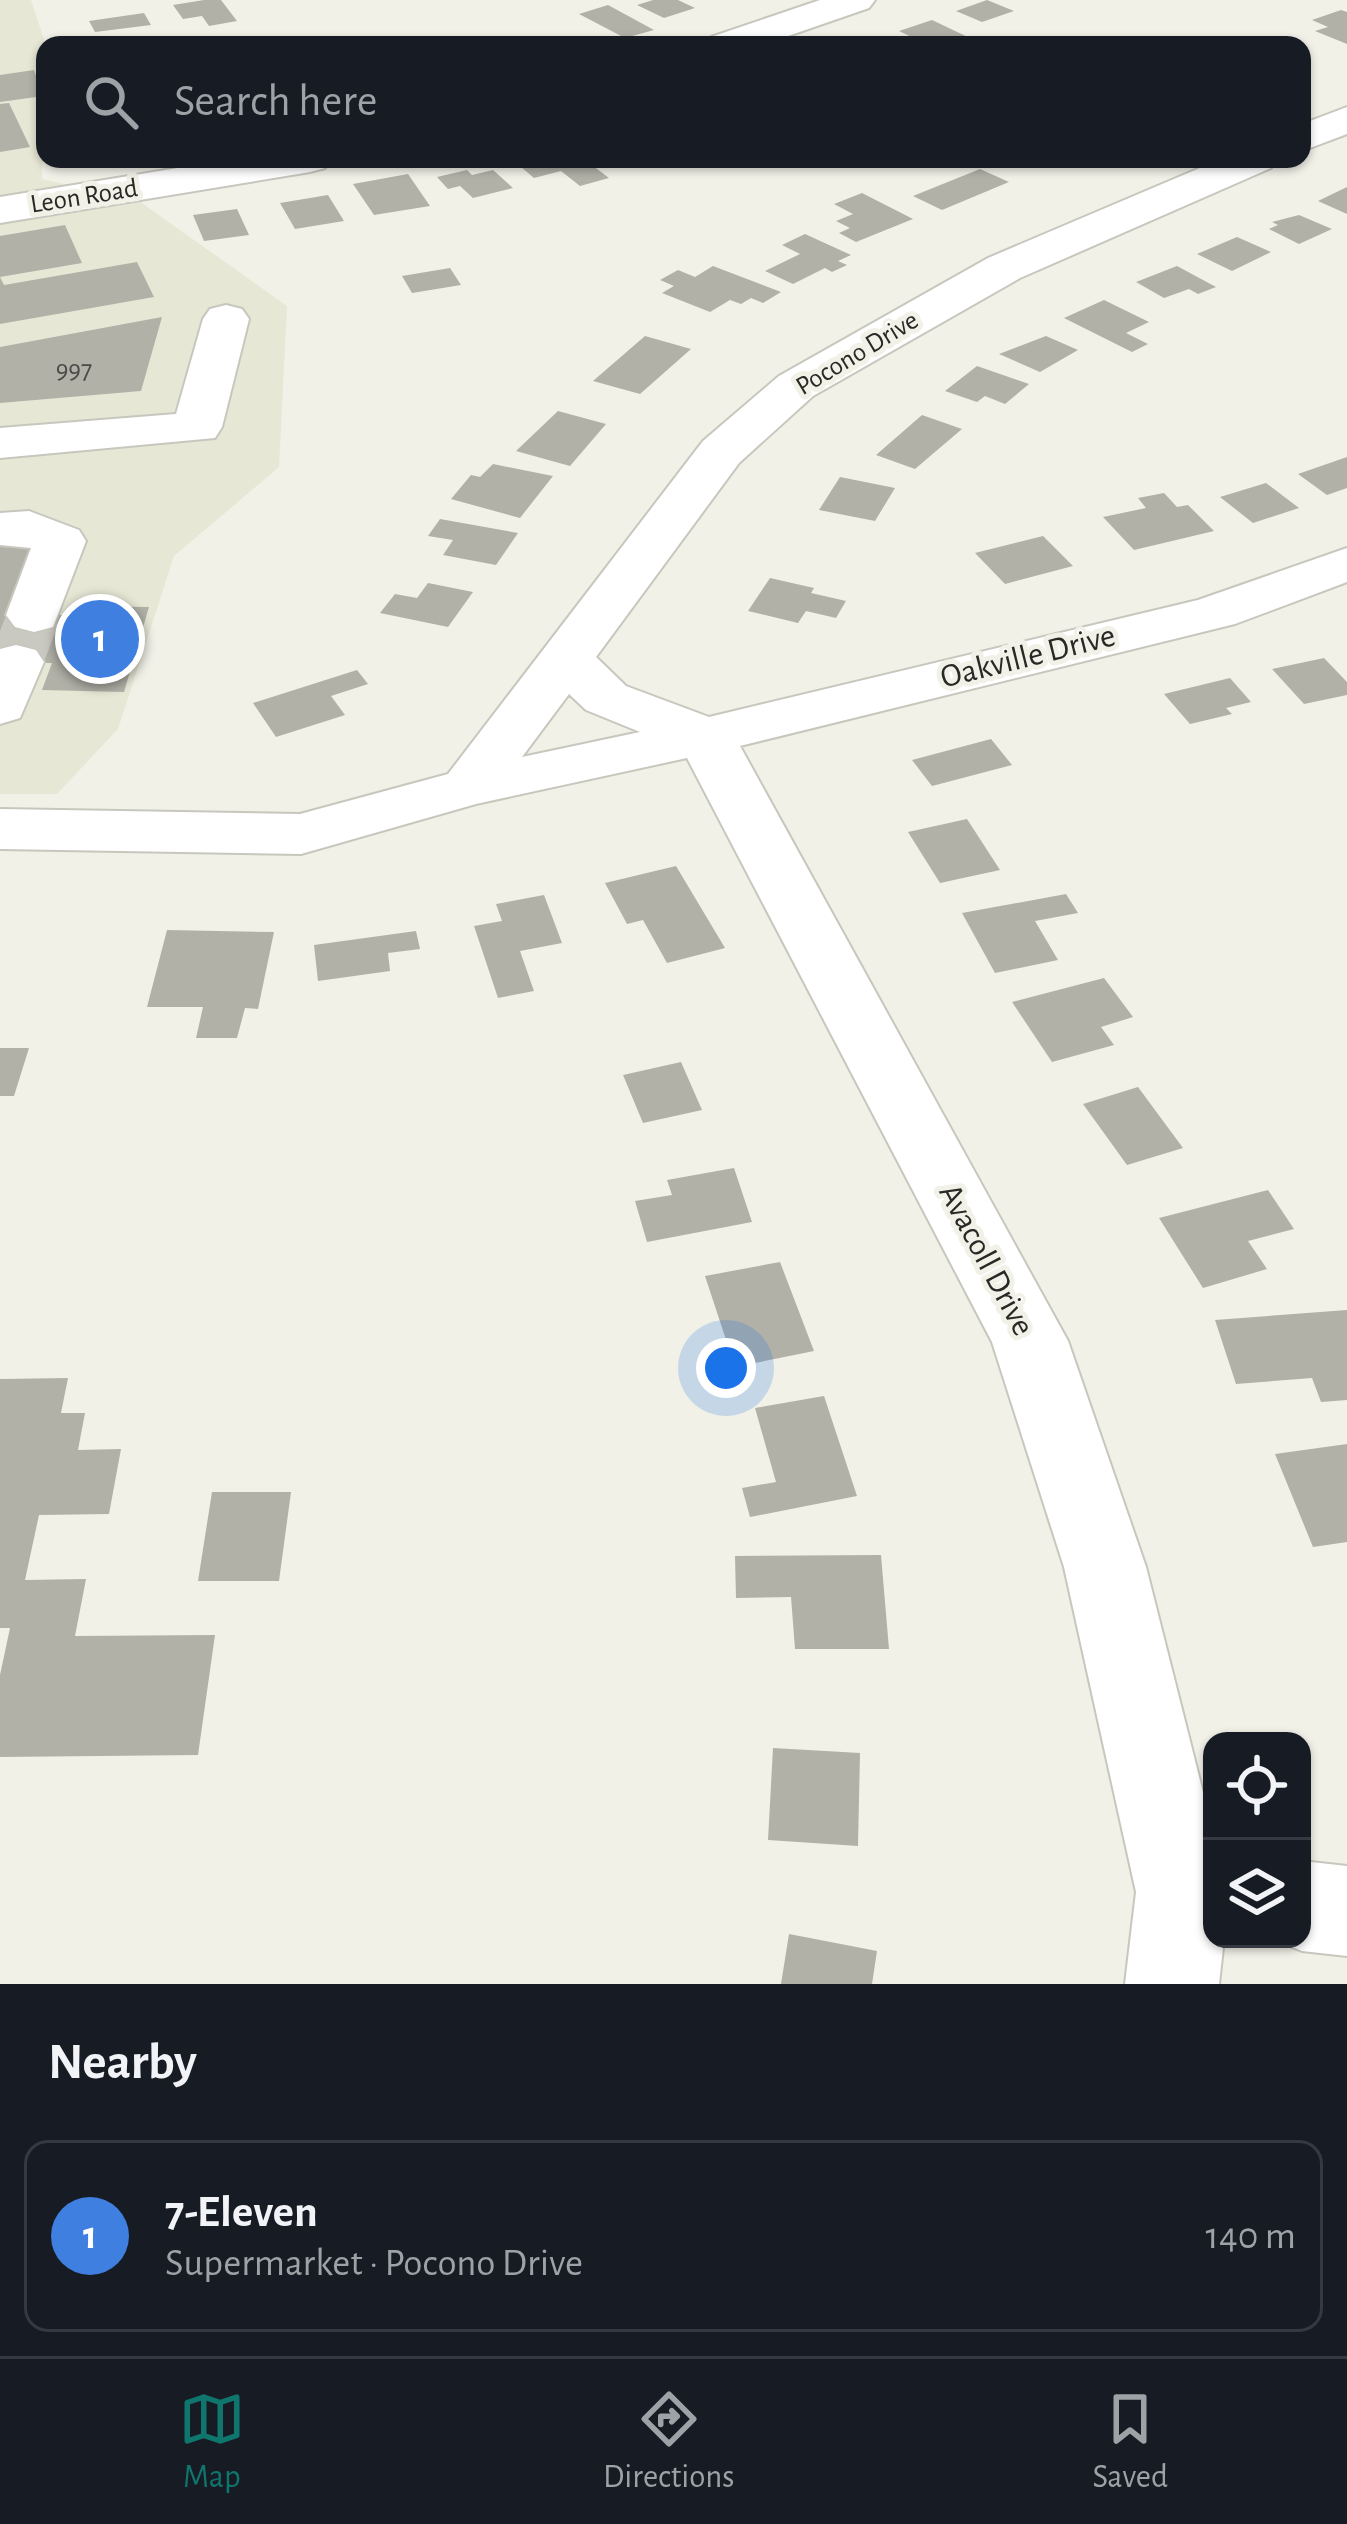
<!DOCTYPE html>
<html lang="en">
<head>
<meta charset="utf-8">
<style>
	:root { --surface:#171b24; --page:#242831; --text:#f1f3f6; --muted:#9ea1a6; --line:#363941; --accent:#0f766e }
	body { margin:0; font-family:"Alegreya Sans",sans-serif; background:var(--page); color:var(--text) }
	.controls { position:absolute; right:36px; bottom:36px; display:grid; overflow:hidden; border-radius:24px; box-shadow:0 3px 9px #0004 }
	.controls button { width:108px; height:108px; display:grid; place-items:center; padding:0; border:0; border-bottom:3px solid var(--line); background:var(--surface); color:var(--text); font:60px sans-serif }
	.you { position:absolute; left:726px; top:1368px; width:42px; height:42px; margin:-30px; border:9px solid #fff; border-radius:50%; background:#1a73e8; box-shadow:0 0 0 18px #1a73e833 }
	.badge { display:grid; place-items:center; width:78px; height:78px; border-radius:50%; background:var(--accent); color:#fff; font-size:39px; font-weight:700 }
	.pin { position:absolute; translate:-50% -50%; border:6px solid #fff; box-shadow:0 3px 12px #0006 }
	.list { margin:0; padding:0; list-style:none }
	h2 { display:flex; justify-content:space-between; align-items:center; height:156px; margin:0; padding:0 48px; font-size:51px }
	h2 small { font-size:39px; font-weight:400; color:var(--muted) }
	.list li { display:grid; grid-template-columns:78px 1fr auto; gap:36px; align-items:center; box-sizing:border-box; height:192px; margin:0 24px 24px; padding:0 24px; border:3px solid var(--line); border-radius:24px }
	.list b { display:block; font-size:45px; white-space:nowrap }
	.list p { margin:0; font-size:39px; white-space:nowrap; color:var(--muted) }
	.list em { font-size:39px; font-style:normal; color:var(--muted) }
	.icon { flex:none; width:66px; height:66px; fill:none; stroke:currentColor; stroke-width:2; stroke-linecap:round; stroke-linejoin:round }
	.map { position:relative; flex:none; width:1347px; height:1984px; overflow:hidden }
	.search { position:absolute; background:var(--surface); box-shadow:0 3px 9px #0004; left:36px; right:36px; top:36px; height:132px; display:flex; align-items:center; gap:30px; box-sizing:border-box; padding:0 42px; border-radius:24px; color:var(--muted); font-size:45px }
	.sheet { height:372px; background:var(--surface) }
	nav { display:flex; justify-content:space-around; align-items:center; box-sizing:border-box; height:168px; border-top:3px solid var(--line); background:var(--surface); font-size:33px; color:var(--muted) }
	nav a { display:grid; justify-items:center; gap:6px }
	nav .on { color:var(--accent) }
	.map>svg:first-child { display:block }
</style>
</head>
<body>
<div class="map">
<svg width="1347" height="1984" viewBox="0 0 1347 1984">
	<rect width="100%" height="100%" fill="#f1f1e8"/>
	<path fill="#e7e7d6" d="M0 0H31L46 45 42 179 139 201 287 306 279 467 174 556 118 729 57 794H0Z"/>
	<path fill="#b1b1a8" d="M204 0H221L237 21 209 26 202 16 183 19 173 5Z
		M653 0H678L695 8 664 18 637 5Z
		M987 0 1014 11 982 22 956 11Z
		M608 5 654 30 625 38 579 14Z
		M1341 10 1347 12V44L1315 31 1328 27 1312 20Z
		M144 13 151 25 95 32 89 21Z
		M932 20 972 39 928 45 899 31Z
		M34 70 43 96 0 102V75Z
		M9 103 30 147 0 152V104Z
		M524 159H584L609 178 580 186 561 171 534 178 514 161Z
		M980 169 1009 182 942 210 913 196Z
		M467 170 472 175 493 170 513 188 473 198 460 186 448 189 437 177Z
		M408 174 430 206 374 215 353 184Z
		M1347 187V214L1318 201Z
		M862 193 913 219 856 242 839 233 850 228 836 221 853 214 834 204Z
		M328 195 344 221 295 229 280 203Z
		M237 209 249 235 204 241 193 215Z
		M1299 215 1332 229 1299 244 1269 229 1278 225 1272 222Z
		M65 225 82 263 0 277 4 285 137 262 154 297 0 324V236Z
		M805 234 851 255 838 261 847 265 832 272 825 268 793 284 765 271 800 254 782 245Z
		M1237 237 1271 252 1232 271 1197 254Z
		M713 266 781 292 763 303 751 298 741 304 730 300 710 312 662 293 674 286 660 280 678 270 695 277Z
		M1177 266 1216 287 1198 294 1189 289 1164 298 1136 282Z
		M450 268 461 285 412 293 402 276Z
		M1104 300 1149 322 1126 333 1148 344 1132 352 1064 318Z
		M162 317 141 391 0 403V347Z
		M645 336 691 349 640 394 593 381Z
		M1046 336 1078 350 1040 372 999 354Z
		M977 366 1029 384 1005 404 985 396 977 402 945 391Z
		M558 411 606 424 570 466 516 451Z
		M922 415 962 429 915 469 876 455Z
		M1347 457V488L1327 495 1298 474Z
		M493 464 553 476 520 518 451 499 471 475 480 477Z
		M840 477 895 488 875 521 819 510Z
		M1266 483 1299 508 1253 523 1220 497Z
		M1164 493 1177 507 1188 505 1214 531 1134 550 1103 517 1146 508 1138 498Z
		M440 519 518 533 496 565 443 555 453 540 428 536Z
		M1043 536 1073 566 1005 584 975 553Z
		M0 538H49L22 615H69L71 606 149 607 124 692 42 690 52 663 0 662Z
		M770 578 814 588 811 593 846 601 836 618 806 611 798 623 748 611Z
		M428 583 473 592 448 627 380 613 395 594 417 598Z
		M1324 658 1347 682V695L1304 704 1272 669Z
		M357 670 368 684 331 696 345 715 276 737 253 703Z
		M1230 678 1251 702 1226 708 1232 714 1190 724 1164 694Z
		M991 739 1012 765 932 786 912 760Z
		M967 819 1000 870 940 883 908 832Z
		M676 866 725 948 667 963 643 920 627 924 605 883Z
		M1066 894 1078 913 1035 921 1058 960 995 973 962 913Z
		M544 895 562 943 520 951 534 991 498 998 474 926 502 921 496 904Z
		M167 930 274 932 258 1009 245 1008 237 1038H196L203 1007H147Z
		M416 931 420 949 388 953 390 971 318 981 314 945Z
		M1104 978 1133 1017 1101 1027 1114 1045 1052 1062 1012 1002Z
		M0 1048H29L14 1096H0Z
		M681 1062 702 1110 643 1123 623 1075Z
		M1138 1087 1183 1148 1127 1165 1083 1104Z
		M734 1168 752 1222 647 1242 635 1201 672 1195 667 1180Z
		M1268 1190 1294 1229 1248 1241 1267 1269 1203 1288 1159 1218Z
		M780 1262 814 1351 735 1367 705 1276Z
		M1347 1310V1400L1321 1402 1312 1378 1236 1384 1215 1320Z
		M68 1378 61 1413H85L78 1450 121 1449 109 1514 39 1515 25 1580 86 1579 75 1636 215 1635 198 1755 0 1757V1675L10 1628H0V1379Z
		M824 1396 857 1496 750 1517 742 1488 776 1482 755 1408Z
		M1347 1444V1542L1313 1547 1275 1454Z
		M212 1492H291L279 1581H198Z
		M881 1555 889 1649H795L791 1597 736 1598 735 1556Z
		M773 1748 860 1753 858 1846 768 1840Z
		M789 1934 877 1951 872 1984H781Z"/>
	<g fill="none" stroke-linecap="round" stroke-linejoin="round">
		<path stroke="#c9c9c1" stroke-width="52" stroke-dasharray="52 27" stroke-linecap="butt" d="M16 662 34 615"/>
		<defs>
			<path id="minor" d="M820 0H875L869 8 762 45H706L711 37Z
				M1347 107V134L1302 151V124Z
				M233 159H331L325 168 310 172 0 223V197Z
				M1221 159H1277L1271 168 1020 278 813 396 739 463 596 657 626 686 709 717 1198 600 1347 548V582L1235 624 740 746 1068 1341 1146 1567 1212 1828V1939H1224L1219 1984H1125L1136 1892 1064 1567 992 1342 687 758 476 804 301 854 0 849V809L300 814 448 774 703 441 779 376 988 258ZM569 694 586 710 640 732 522 757Z
				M226 305 242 309 249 319 222 427 215 438 0 458V428L176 414 203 319 210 309Z
				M29 511 79 530 86 541 53 627 34 632 15 627 6 615 31 548 0 545V513Z
				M16 645 36 650 44 662 20 718 0 724V649Z
				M1302 1861 1347 1866V1956L1302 1951 1272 1939H1302Z"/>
		</defs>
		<use href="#minor" stroke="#c7c7be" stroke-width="4"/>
		<use href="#minor" fill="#fff" fill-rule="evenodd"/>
	</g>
	<g text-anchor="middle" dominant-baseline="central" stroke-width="10" stroke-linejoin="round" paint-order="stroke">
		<g font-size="27" fill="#282825" stroke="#f1f1e8">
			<text transform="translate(84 196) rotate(-9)">Leon Road</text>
			<text transform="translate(857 353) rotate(-31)">Pocono Drive</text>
		</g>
		<g font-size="27" fill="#4a4a46">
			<text x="74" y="369">997</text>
		</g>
		<g font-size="33" fill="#282825" stroke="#f1f1e8">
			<text transform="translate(1028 657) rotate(-14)">Oakville Drive</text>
			<text transform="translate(986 1260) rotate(62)">Avacoll Drive</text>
		</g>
	</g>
</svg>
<div class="controls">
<button><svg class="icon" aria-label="locate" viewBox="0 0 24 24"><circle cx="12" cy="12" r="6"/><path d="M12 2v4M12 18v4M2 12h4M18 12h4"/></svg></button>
<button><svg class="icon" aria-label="layers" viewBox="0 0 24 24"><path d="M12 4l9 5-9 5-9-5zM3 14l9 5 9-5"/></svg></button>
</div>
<div class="you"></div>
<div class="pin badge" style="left:100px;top:639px;background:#3f7fe0">1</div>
<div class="search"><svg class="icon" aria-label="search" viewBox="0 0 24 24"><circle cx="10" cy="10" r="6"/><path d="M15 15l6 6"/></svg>Search here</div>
</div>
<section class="sheet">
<h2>Nearby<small></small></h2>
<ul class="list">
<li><span class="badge" style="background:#3f7fe0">1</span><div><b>7-Eleven</b><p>Supermarket · Pocono Drive</p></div><em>140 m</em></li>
</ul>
</section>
<nav>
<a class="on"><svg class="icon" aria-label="map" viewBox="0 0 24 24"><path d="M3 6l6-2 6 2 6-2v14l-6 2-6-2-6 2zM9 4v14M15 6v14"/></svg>Map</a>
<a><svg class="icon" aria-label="directions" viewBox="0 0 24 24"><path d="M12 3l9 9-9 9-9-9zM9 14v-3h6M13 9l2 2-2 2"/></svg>Directions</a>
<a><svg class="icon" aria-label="saved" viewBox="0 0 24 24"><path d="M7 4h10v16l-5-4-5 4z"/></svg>Saved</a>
</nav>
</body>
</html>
